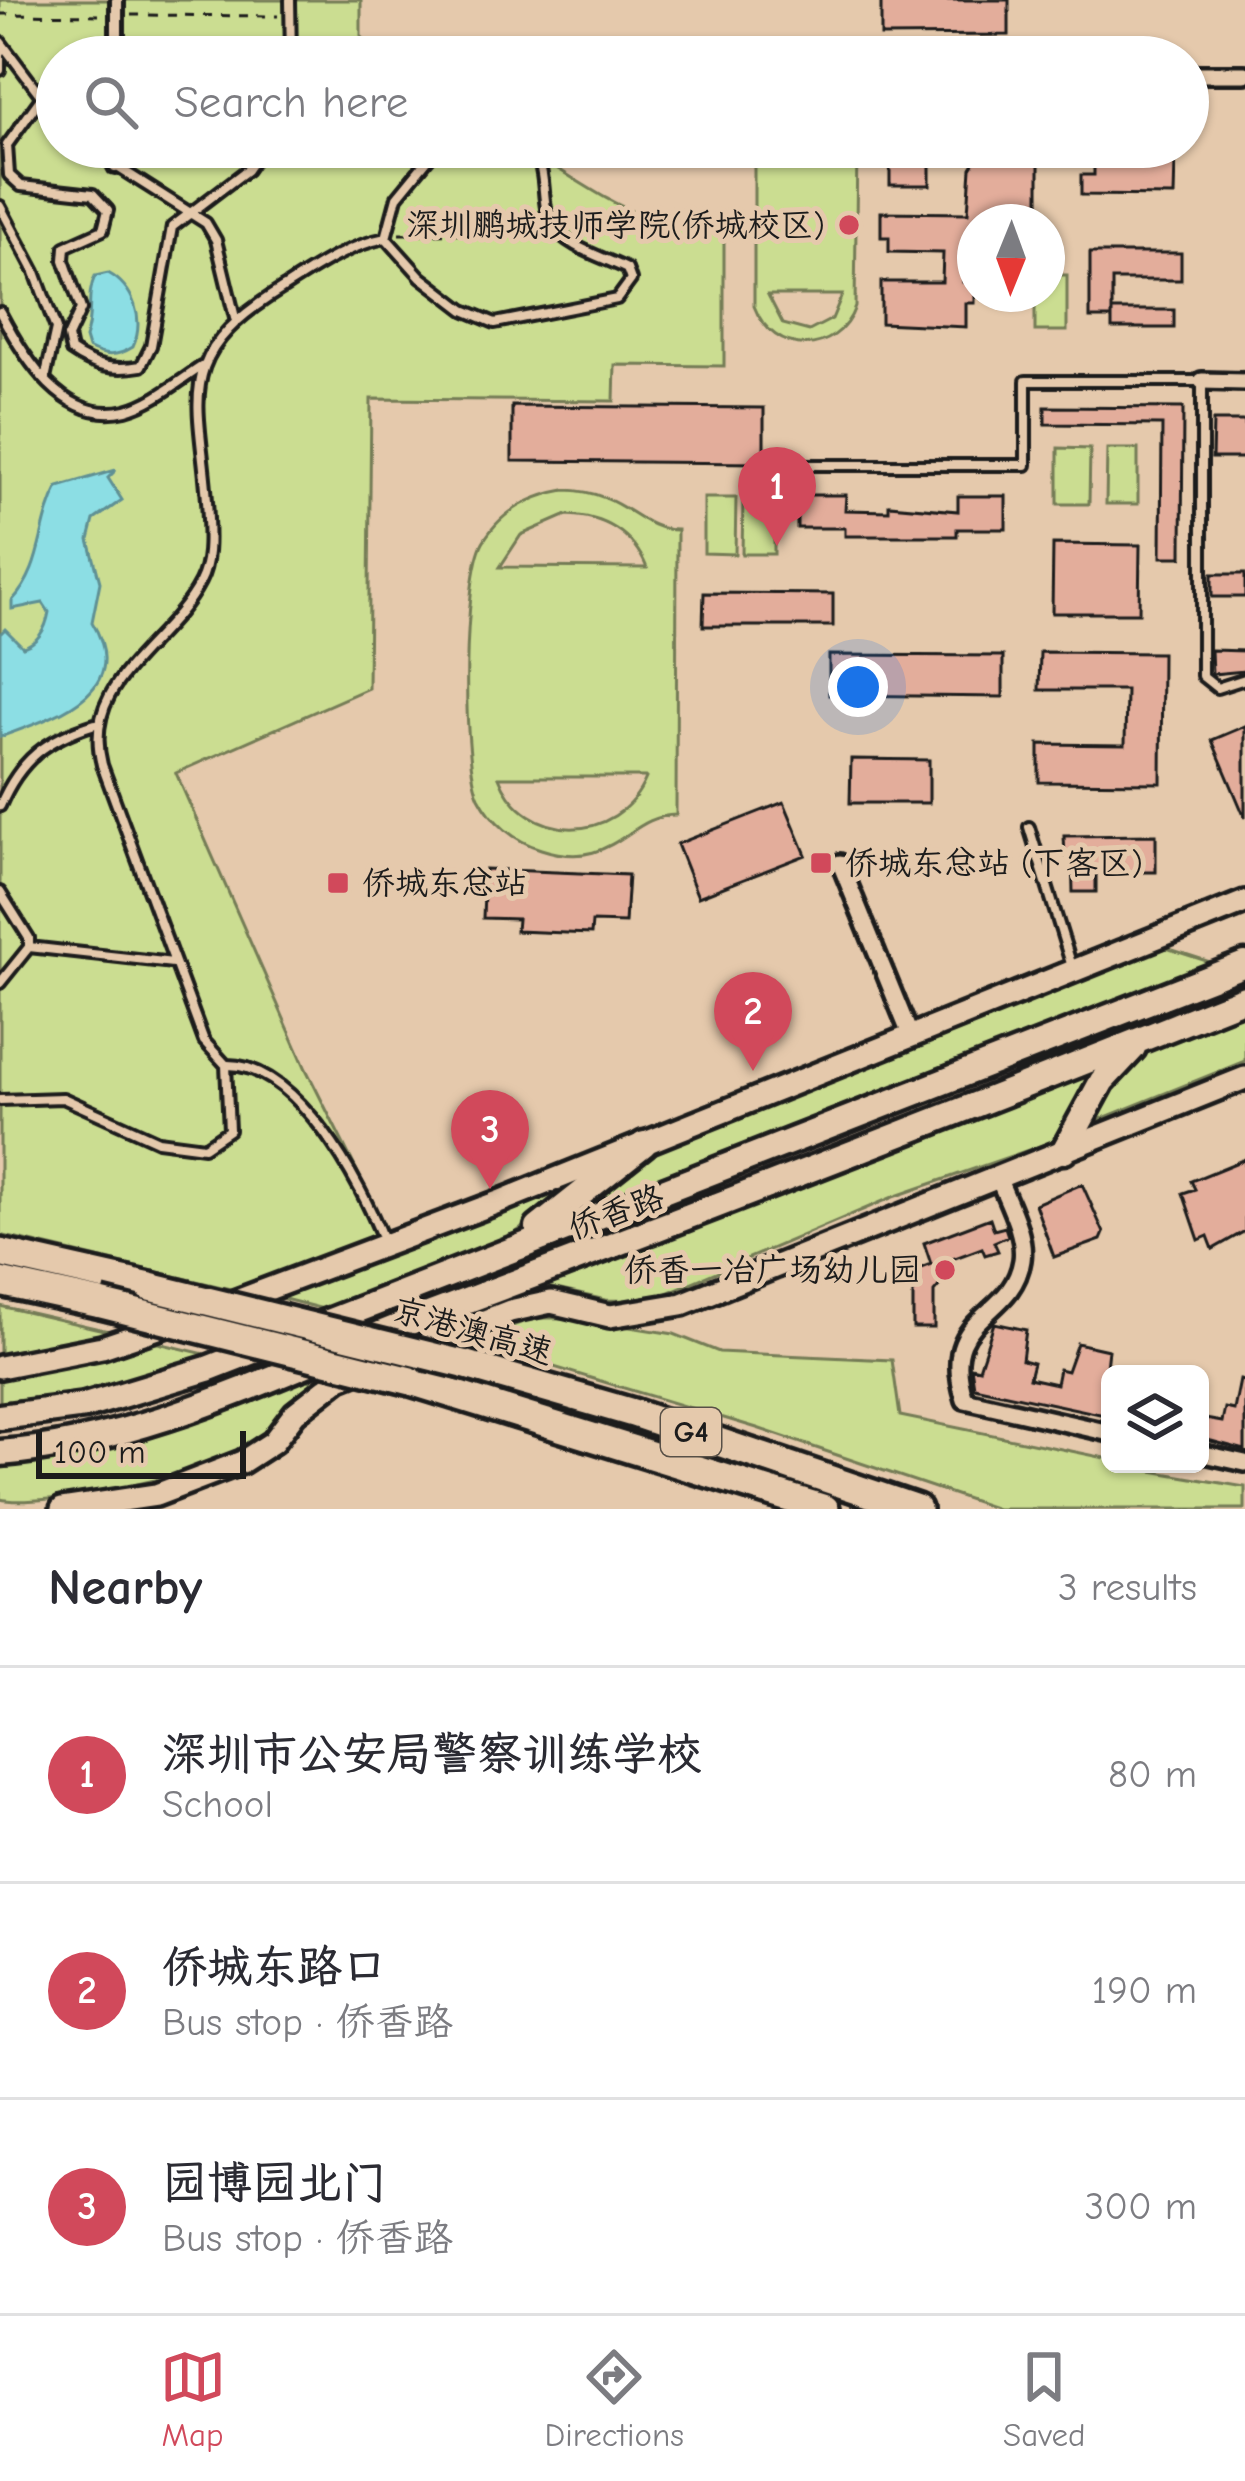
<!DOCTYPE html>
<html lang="en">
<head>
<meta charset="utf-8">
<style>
	:root { --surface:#fff; --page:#f2f2f3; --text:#2b2b33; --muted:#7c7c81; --line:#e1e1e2; --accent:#d1495b }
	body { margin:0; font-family:"Comic Neue","LXGW WenKai TC",sans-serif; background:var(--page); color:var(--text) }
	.controls { position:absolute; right:36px; bottom:36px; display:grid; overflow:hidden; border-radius:18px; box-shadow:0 3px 9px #0004 }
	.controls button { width:108px; height:108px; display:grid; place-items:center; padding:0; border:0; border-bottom:3px solid var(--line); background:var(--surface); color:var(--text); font:60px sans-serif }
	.compass { position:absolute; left:957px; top:204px; width:108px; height:108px; border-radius:50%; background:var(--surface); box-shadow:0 3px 9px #0004; rotate:181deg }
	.scale { position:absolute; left:36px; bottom:30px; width:210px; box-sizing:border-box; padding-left:12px; border:6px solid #1c1c1c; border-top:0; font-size:33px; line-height:42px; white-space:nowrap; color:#1c1c1c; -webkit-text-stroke:9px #e5c9ac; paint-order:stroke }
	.you { position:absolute; left:858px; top:687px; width:42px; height:42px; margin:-30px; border:9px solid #fff; border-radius:50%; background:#1a73e8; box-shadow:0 0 0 18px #1a73e833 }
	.badge { display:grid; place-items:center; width:78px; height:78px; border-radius:50%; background:var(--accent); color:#fff; font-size:39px; font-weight:700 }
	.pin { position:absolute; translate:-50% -99px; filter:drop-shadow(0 3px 6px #0008) }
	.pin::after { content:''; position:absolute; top:63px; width:42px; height:36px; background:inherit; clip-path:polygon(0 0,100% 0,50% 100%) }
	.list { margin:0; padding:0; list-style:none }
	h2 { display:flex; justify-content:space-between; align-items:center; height:156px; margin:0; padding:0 48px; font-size:51px }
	h2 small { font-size:39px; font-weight:400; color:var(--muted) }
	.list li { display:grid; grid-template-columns:78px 1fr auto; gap:36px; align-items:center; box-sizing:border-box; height:216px; padding:0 48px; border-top:3px solid var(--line) }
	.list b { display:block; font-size:45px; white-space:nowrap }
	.list p { margin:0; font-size:39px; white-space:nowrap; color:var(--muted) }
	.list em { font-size:39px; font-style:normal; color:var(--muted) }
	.icon { flex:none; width:66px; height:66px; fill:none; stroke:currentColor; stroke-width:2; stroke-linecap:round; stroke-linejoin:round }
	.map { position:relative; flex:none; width:1245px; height:1509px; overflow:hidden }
	.search { position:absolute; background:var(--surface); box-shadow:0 3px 9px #0004; left:36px; right:36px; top:36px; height:132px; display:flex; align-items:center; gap:30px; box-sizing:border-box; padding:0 42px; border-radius:66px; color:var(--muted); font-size:45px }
	.sheet { height:804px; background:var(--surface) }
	nav { display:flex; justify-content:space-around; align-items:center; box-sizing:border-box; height:168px; border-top:3px solid var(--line); background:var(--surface); font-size:33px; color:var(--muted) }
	nav a { display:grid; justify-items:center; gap:6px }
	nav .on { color:var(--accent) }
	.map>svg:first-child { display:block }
</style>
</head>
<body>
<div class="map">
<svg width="1245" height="1509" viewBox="0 0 1245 1509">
	<rect width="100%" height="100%" fill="#e5c9ac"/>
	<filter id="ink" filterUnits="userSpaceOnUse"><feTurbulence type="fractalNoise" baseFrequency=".00833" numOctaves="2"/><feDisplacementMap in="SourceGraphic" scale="24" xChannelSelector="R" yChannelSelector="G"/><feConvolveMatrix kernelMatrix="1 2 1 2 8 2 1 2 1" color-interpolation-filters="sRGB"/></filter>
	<g filter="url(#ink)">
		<path fill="#cbdd91" stroke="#747c56" stroke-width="3" fill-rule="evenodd" d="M0 0H361V36L382 57H57V147H558V169C623 209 645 226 724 229V366L615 365 614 401 371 399 368 688 176 773 306 1069 391 1239 243 1292 0 1235Z
			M754 147 842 152V147H857L855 307C837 357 773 357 754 306ZM768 295H842L832 319 809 331 783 324Z
			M1047 275H1067V331H1035V294H1047Z
			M1058 448 1090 449 1089 504H1058Z
			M1107 449H1138V504H1106Z
			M565 490C624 491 638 530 677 530L676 815C627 815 614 873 541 849 514 841 492 822 479 797 461 759 463 578 483 542 501 511 531 496 565 490ZM567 515C604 516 633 533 647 568L500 567 521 535ZM499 777H645L646 778C618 845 525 845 499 777Z
			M704 498H736L735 554 704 553Z
			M743 499H774V554H742Z
			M1157 945 1213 963 566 1217 650 1141Z
			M1245 1014V1061L1091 1123C1130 1041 1165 1040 1245 1014Z
			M1105 1064 1078 1096 1060 1139 893 1197 648 1301 606 1300 552 1288 425 1336 417 1333Z
			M581 1175 585 1180 510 1237 327 1310 265 1294Z
			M0 1306 117 1333 0 1358Z
			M533 1318H573L674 1334 719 1352 892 1360 900 1416 1110 1459V1464L1245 1487V1509H997L757 1428 471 1342Z
			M141 1339 205 1354 102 1394 0 1409V1372Z
			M299 1378 320 1383C289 1400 275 1435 244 1451 200 1474 42 1509 0 1499V1465L145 1439Z"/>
		<path fill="#8cdee4" stroke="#5f9094" stroke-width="3" d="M108 273C134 287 145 320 133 347 117 357 105 357 88 348L85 338C94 314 85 298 95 276Z
			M116 470 108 478 122 500 94 520 89 540 100 582 92 622C136 694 51 718 0 737V634L5 629 23 647C39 642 46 629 49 612L43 603 12 609V601C44 567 37 526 58 487Z"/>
		<path fill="#e3ad9b" stroke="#1c1c1c" stroke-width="3" d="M881 0H1009V35L881 36Z
			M984 147H1039V222H975V236H965L963 282H975V303H966V327L881 323V282H942L943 253 889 252V237H881V212L968 213 971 168Z
			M890 149H930V185H890Z
			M1094 160 1175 161 1174 196 1081 195V175H1094Z
			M1090 253H1181V280H1112V318H1090Z
			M1112 310H1174V328H1112Z
			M512 406 764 408V463L512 461Z
			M1045 407 1183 408 1182 557H1161L1162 425 1045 424Z
			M1213 421H1245V458H1212Z
			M797 495H846L845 510 889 511V505L958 511V496H1006V529H957V536H845V528H797Z
			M1053 544 1140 545 1139 613H1052Z
			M1212 574H1245V597H1212Z
			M704 593 833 594V626H703Z
			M1211 650 1245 651V671L1212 674Z
			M1040 652 1162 653 1161 783 1039 782V744L1125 745 1126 690H1039Z
			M829 655 1003 656V697L829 695Z
			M1245 726V818L1212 740Z
			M851 759 929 760V803H850Z
			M784 802 806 855 698 897 677 844Z
			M1156 835V872H1096V892H1073L1072 856H1065L1064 836Z
			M485 869 628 875 625 923 592 922 591 934 516 931 517 919 483 918Z
			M1245 1159V1231L1213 1249 1208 1236 1199 1240 1183 1193 1195 1189 1191 1181Z
			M1082 1184 1104 1233 1101 1240 1054 1257 1035 1204Z
			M990 1218 994 1230 1005 1227 1008 1236 994 1242 998 1251 985 1255 982 1248 944 1262 949 1274 934 1292V1328H913V1271L931 1264 924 1243Z
			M994 1323 1026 1330 1022 1360 1033 1363 1029 1378 1056 1384 1059 1369 1067 1371 1077 1343 1108 1350 1103 1394 1110 1395 1109 1416 974 1387 971 1367 979 1369Z
			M1240 1380 1245 1381V1450L1200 1438V1418L1222 1422 1225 1408 1234 1410Z"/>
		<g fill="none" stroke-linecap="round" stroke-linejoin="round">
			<defs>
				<path id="service" d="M290 0 291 57
					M0 41 57 117
					M0 50V70
					M41 98 7 145 9 175 21 186 93 194 108 210 103 230 65 247 64 260 81 309 68 337 71 351C94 367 114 371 141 366L151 346 172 227 247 170 263 147
					M86 147 206 223 216 240 235 318
					M0 206 35 272 56 329 45 379
					M386 238 421 277 464 310 495 323 617 299 631 280 627 269C606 258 566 247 553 226 537 202 552 165 527 147
					M386 238 397 197 438 147
					M0 312C24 358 64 425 126 410 153 403 178 382 201 367
					M796 465H1026V381H1202V676L1217 688 1245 679
					M0 806C20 759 47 739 95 724
					M1029 827 1073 970
					M0 892 29 938V947L0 983
					M29 947 173 963
					M0 1100 63 1098 158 1141 204 1147 229 1130 226 1065
					M384 1242C361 1183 297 1063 226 1065L204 1041 102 765C80 681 167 647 200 582 210 563 209 539 208 519 204 405 165 361 280 290 313 269 348 245 386 238"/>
				<path id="pedestrian" d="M117 57V0
					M115 167 116 147"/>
				<path id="minor" d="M1188 74H1245
					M1202 381 1245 382
					M840 863 911 1037
					M998 1177C1007 1201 1026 1234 1022 1260 1012 1322 937 1312 965 1400L1110 1433
					M1200 1453 1245 1463"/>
				<path id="secondary" d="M226 1305 501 1201 1245 902
					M0 1367 102 1347 173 1323
					M62 1509 156 1495 242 1462 273 1442 295 1413 340 1378 510 1311 551 1302 610 1316 682 1304 1245 1078"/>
				<path id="primary" d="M1064 1151 1102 1081 1133 1048
					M538 1228 644 1144
					M0 1417 85 1406 207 1369 1245 964
					M0 1453C155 1441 295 1364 439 1311 709 1210 977 1105 1245 998"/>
				<path id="motorway" d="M0 1253 150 1287
					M0 1282 101 1304
					M463 1364 633 1413 917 1509
					M411 1381 825 1509"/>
			</defs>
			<use href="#service" stroke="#1c1c1c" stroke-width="16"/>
			<use href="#pedestrian" stroke="#1c1c1c" stroke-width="20"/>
			<use href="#minor" stroke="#1c1c1c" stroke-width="24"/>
			<use href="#secondary" stroke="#1c1c1c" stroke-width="30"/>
			<use href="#primary" stroke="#1c1c1c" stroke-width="33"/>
			<use href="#motorway" stroke="#1c1c1c" stroke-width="36"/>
			<path stroke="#1c1c1c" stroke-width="3" stroke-dasharray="9 9" stroke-linecap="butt" d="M0 14 104 15
				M131 15 278 16
				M399 234 545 233"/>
			<use href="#service" stroke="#e5c9ac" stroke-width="8"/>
			<use href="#pedestrian" stroke="#e5c9ac" stroke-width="10"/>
			<use href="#minor" stroke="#e5c9ac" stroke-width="15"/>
			<use href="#secondary" stroke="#e5c9ac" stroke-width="21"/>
			<use href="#primary" stroke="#e5c9ac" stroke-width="24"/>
			<use href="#motorway" stroke="#e5c9ac" stroke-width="27"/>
			<defs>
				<path id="motorway-bridge" d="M150 1287 463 1364
					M101 1304 411 1381"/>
			</defs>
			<use href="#motorway-bridge" stroke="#1c1c1c" stroke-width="36" stroke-linecap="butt"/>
			<use href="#motorway-bridge" stroke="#e5c9ac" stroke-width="27"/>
		</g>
	</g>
	<g fill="#d1495b" stroke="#e5c9ac" stroke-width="4.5">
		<circle cx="849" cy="225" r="12"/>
		<rect x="809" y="851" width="24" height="24" rx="6"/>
		<rect x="326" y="871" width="24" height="24" rx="6"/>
		<circle cx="945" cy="1270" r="12"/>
	</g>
	<g text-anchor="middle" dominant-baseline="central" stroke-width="10" stroke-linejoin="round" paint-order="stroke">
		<rect fill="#e5c9ac" stroke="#585047" stroke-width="3" x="661" y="1408" width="60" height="48" rx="9"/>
		<g font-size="30" font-weight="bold" fill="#1c1c1c">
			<text x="691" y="1432">G4</text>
		</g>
		<g font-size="33" fill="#1c1c1c" stroke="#e5c9ac" text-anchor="end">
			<text x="825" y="225">深圳鹏城技师学院(侨城校区)</text>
			<text x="845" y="863" text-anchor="start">侨城东总站 (下客区)</text>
			<text x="362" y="883" text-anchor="start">侨城东总站</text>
			<text x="921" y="1270">侨香一冶广场幼儿园</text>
		</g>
		<g font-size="33" fill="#1c1c1c" stroke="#e5c9ac">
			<text transform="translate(616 1212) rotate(-20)">侨香路</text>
			<text transform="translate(473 1331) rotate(16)">京港澳高速</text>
		</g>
	</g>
</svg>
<div class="controls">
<button><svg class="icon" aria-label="layers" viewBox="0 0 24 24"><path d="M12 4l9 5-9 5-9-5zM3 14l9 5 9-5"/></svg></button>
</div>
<svg class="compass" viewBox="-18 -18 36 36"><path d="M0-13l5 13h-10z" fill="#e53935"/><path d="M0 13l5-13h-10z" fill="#7c7c81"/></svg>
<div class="scale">100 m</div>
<div class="you"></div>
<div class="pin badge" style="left:777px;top:546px">1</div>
<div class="pin badge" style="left:753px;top:1071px">2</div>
<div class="pin badge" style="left:490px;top:1189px">3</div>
<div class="search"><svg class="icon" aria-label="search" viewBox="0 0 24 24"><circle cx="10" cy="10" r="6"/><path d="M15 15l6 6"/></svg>Search here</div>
</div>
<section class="sheet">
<h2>Nearby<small>3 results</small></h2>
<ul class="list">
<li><span class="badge">1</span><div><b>深圳市公安局警察训练学校</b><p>School</p></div><em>80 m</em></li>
<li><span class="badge">2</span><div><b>侨城东路口</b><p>Bus stop · 侨香路</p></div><em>190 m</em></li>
<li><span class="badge">3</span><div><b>园博园北门</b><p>Bus stop · 侨香路</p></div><em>300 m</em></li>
</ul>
</section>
<nav>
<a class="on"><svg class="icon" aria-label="map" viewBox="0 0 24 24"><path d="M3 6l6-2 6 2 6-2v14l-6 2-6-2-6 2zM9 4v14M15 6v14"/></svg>Map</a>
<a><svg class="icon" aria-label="directions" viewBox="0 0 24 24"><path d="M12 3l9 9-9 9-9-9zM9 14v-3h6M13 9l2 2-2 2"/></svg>Directions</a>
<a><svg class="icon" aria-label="saved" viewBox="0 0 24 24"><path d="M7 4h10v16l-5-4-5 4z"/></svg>Saved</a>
</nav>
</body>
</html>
